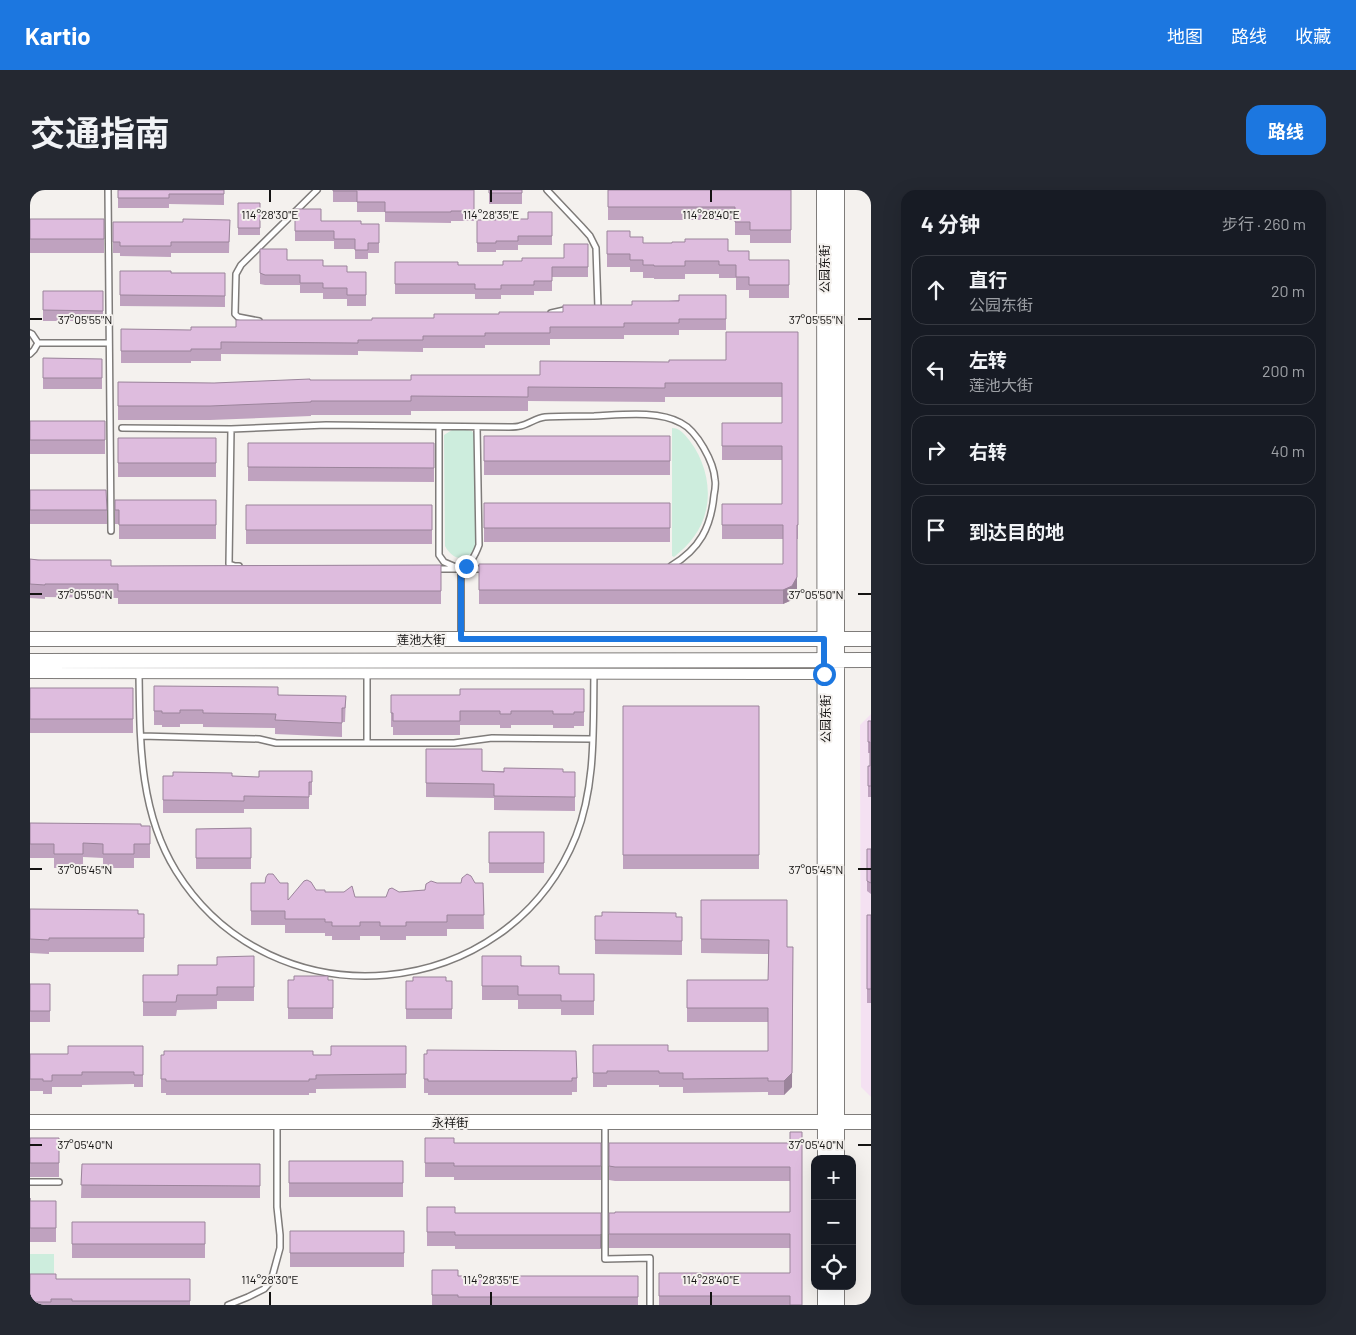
<!DOCTYPE html>
<html lang="zh">
<head>
<meta charset="utf-8">
<style>
	:root { --surface:#171b24; --page:#242831; --text:#f1f3f6; --muted:#9ea1a6; --line:#363941; --accent:#1c77e0 }
	body { margin:0; font-family:Barlow,"Noto Sans SC",sans-serif; background:var(--page); color:var(--text) }
	.controls { position:absolute; right:15px; bottom:15px; display:grid; overflow:hidden; border-radius:10px; box-shadow:0 5px 20px #0002 }
	.controls button { width:45px; height:45px; display:grid; place-items:center; padding:0; border:0; border-bottom:1px solid var(--line); background:var(--surface); color:var(--text); font:25px sans-serif }
	.stop { position:absolute; width:15px; height:15px; margin:-11px; border:4px solid #1c77e0; border-radius:50%; background:#fff }
	.stop.end { background:#1c77e0; border-color:#fff; box-shadow:0 1px 5px #0008 }
	.list { margin:0; padding:0; list-style:none }
	h2 { display:flex; justify-content:space-between; align-items:center; height:65px; margin:0; padding:0 20px; font-size:21px }
	h2 small { font-size:16px; font-weight:400; color:var(--muted) }
	.list li { display:grid; grid-template-columns:32px 1fr auto; gap:15px; align-items:center; box-sizing:border-box; height:70px; margin:0 10px 10px; padding:0 10px; border:1px solid var(--line); border-radius:15px }
	.list b { display:block; font-size:19px; white-space:nowrap }
	.list p { margin:0; font-size:16px; white-space:nowrap; color:var(--muted) }
	.list em { font-size:16px; font-style:normal; color:var(--muted) }
	.icon { flex:none; width:28px; height:28px; fill:none; stroke:currentColor; stroke-width:2; stroke-linecap:round; stroke-linejoin:round }
	.map { position:relative; flex:none; width:841px; height:1115px; overflow:hidden; border-radius:15px }
	header { display:flex; align-items:center; gap:30px; box-sizing:border-box; height:70px; padding:0 25px; background:var(--accent); color:#fff }
	header strong { font-size:24px }
	nav { display:flex; gap:28px; margin-inline-start:auto; font-size:18px }
	.intro { display:flex; align-items:center; justify-content:space-between; box-sizing:border-box; height:120px; padding:0 30px }
	h1 { margin:0; font-size:35px }
	.button { padding:12px 22px; border-radius:15px; background:var(--accent); color:#fff; font-size:18px; font-weight:700 }
	main { display:flex; gap:30px; padding:0 30px }
	aside { flex:1; background:var(--surface); border-radius:15px; box-shadow:0 5px 20px #0002 }
	.map>svg:first-child { display:block }
</style>
</head>
<body>
<header>
<strong>Kartio</strong>
<nav><a>地图</a><a>路线</a><a>收藏</a></nav>
</header>
<div class="intro"><h1>交通指南</h1><a class="button">路线</a></div>
<main>
<div class="map">
<svg width="841" height="1115" viewBox="0 0 841 1115">
	<rect width="100%" height="100%" fill="#f4f1ee"/>
	<path fill="#f4e1f2" d="M841 524V907L831 897 830 535Z"/>
	<path fill="#cdeddd" d="M642 238C648 238 651 241 655 245 673 265 682 294 676 320 672 340 659 355 644 367L642 366Z
		M432 239 442 241 444 245 447 348C446 352 446 357 444 360 434 373 422 369 415 356L414 245 422 240Z
		M0 1064H24V1085H0Z"/>
	<g fill="none" stroke-linecap="round" stroke-linejoin="round">
		<defs>
			<path id="lane" d="M78 0 81 341
				M517 0 551 36 560 46 566 58 568 118
				M521 123 539 119
				M229 131 208 127 205 124 206 84 211 75 287 0
				M0 143 2 144 8 153
				M8 153H79
				M0 164 4 160 8 153
				M409 237V365L414 372 428 378
				M92 238 201 239 296 235 479 237C482 237 487 237 490 236 499 234 506 228 515 227 531 226 548 226 564 226 590 225 628 220 651 233 667 241 684 272 685 290 686 295 685 300 684 305 681 337 670 359 641 376
				M201 239 199 374 205 376H209
				M405 379H454
				M431 379C441 373 445 366 449 355L447 237
				M431 448V379
				M109 483C110 552 109 621 146 681 242 836 478 815 546 646 566 595 563 538 564 483
				M111 546 229 549 246 553H424L462 548 562 549
				M337 553V484
				M575 932V1069L620 1068V1115
				M0 992H29
				M198 1115 218 1107 234 1099 241 1091 250 1058V1045L247 1017V932"/>
			<path id="street" d="M0 483 794 484"/>
			<path id="secondary" d="M794 0 795 969
				M807 0V969
				M0 449H841
				M0 471 841 470
				M0 932H841
				M795 1096V1115
				M807 1096V1115"/>
		</defs>
		<use href="#lane" stroke="#7f7c7a" stroke-width="8"/>
		<use href="#street" stroke="#7f7c7a" stroke-width="12"/>
		<use href="#secondary" stroke="#7f7c7a" stroke-width="16"/>
		<use href="#lane" stroke="#fff" stroke-width="5"/>
		<use href="#street" stroke="#fff" stroke-width="10"/>
		<use href="#secondary" stroke="#fff" stroke-width="14"/>
	</g>
	<path fill="#bfa2bf" d="M88 0H194V15L139 14V18H88Z
		M303 0H444V31H421V33L355 32V22H327V12H303Z
		M459 0H492V14H459Z
		M578 0H761V53H720V45H705V30H578Z
		M208 13H230V45H208Z
		M265 19 291 31 331 34H349V63H338V69H325V59H304V51H265Z
		M522 22V55H488V60H466V62H447V30L498 29Z
		M0 29H74V63H0Z
		M200 30 199 63H141V67L90 66V63H83V32H153Z
		M577 41 600 47 613 53H642L655 52 698 61 719 70H759V108H719V100H706V88H689V84H655V89H624V88H613V82H600V77H577Z
		M558 54V87H522V101H504V105H471V109H445V104H365V72L428 75H473L492 71 534 68Z
		M230 59 257 70 293 76 317 82H336V116H317V109H293V103H270V95H235L230 94Z
		M90 81 141 83H195V117L90 116Z
		M13 101H73V131H13Z
		M696 105V140H649V145H594V149H520V155H455V158H393V162L328 161V165L191 164V171H161V173H91V139L161 140 342 130 404 128 469 124 533 122Z
		M768 142V349H767V401L762 410 753 414H449V374H753V349H692V314H752V270H692V233H752V207H635V212L498 211V221H381V225H281V226L180 230H88V192L184 193 280 190H381L510 185 639 172 696 170Z
		M13 168 72 169V199H13Z
		M0 231H75V264H0Z
		M454 246H640V285H454Z
		M88 248H186V287H88Z
		M218 253H404V292L218 291Z
		M0 300 77 320V334H0Z
		M85 310H186V349H89V334H85Z
		M454 313H640V352H454Z
		M216 315H402V354H216Z
		M0 369 81 376 411 375V414H88V408L15 407V409L0 408Z
		M124 496 248 505 316 506 315 532H312V547L245 544V538L173 537V534H150V537H132V535H124Z
		M0 498H103V543H0Z
		M554 499V536H544V538H523V535H481V538H470V535H430V545H363V537H361V505H430Z
		M593 516H729V679H593Z
		M838 531H841V607H838V576H840V563H838Z
		M396 559 452 581 545 582V621L464 620V608L396 607Z
		M282 581V605H279V619H214V623H133V586L229 587Z
		M0 633 120 636V668H104V678H73V668L53 667V678H24V668H0Z
		M221 638V679H166V639Z
		M459 642H514V683H459Z
		M837 659H841V704L837 701Z
		M221 693 258 710 286 700 325 707H356L369 702 395 700 407 693H453L454 739H417V746H376V750H350V746H330V750H302V746H295V743H255V735H221Z
		M671 710 757 757 762 897 754 905H738V902L653 903V897H629V895H577V897H563V855L638 861H738V832H657V790H738V764L671 763Z
		M0 719 114 724V762H19V764L0 763Z
		M837 725H841V813H837Z
		M565 726 652 727V765L565 764Z
		M224 766V811H187V819L147 820 146 826H113V785H148Z
		M452 766 529 784H564V825H531V819H488V810H452Z
		M258 790H303V829H258Z
		M376 791H422V829H376Z
		M0 794H20V832H0Z
		M113 856V897H104V894L52 895V897H22V904H13V901H0V864H38Z
		M376 856V898L286 899V903H279V905H136V903H131V865H301Z
		M394 864 547 888V902H542V905H398V903H394Z
		M0 948H29V987H0Z
		M395 948 424 953H571V990H424V987H395Z
		M579 953H760L772 1115H629V1083H760V1058H579V1023L760 1022V991H585L579 990Z
		M259 971H373V1007H259Z
		M52 974H230V1008H51Z
		M0 1008V1011H26V1052H0Z
		M397 1017 425 1023H571V1058L570 1059H425V1056H397Z
		M42 1032H175V1068H42Z
		M260 1041H374V1077H260Z
		M402 1080 428 1086H608V1115H402Z
		M0 1084 26 1089H160V1115H0Z"/>
	<path fill="#9b849b" d="M767 335V401L762 410 753 414V400Z
		M763 757 762 897 754 905V891Z
		M571 1044V1058L570 1059V1045Z"/>
	<path fill="#debcde" stroke="#9b849b" d="M88 0H194V4H139V8H88Z
		M303 0H444V21H421V22H355V12H327V1H303Z
		M459 0H492V3H459Z
		M578 0H761V40H720V32H705V17H578Z
		M208 13H230V38H208Z
		M265 19H291V31H331V34H349V53H338V60H325V49H304V41H265Z
		M498 22H522V46H488V51H466V53H447V30H466V29H498Z
		M0 29H74V49H0Z
		M153 29 200 30 199 52H141V56H90V52H83V32H153Z
		M577 41H600V47H613V53H642V52H655V49H698V61H719V70H759V95H719V87H706V75H689V71H655V76H624V75H613V70H600V64H577Z
		M534 54H558V77H522V91H504V95H471V99H445V94H365V72H428V75H473V71H492V68H534Z
		M230 59H257V70H293V76H317V82H336V105H317V98H293V93H270V85H235L230 83Z
		M90 81H141V83H195V106L90 105Z
		M13 101H73V121L13 120Z
		M649 105H696V129H649V133H594V137H520V143H455V146H393V150H328V153L191 152V159H161V161H91V139L161 140V137H206V130H342V128H404V124H469V122H533V115H602V111H649Z
		M696 142H768V335H767V387L762 396 753 400H449V374H753V335H692V314H752V256H692V233H752V193H635V198L498 197V207L381 206V211H281V212L180 216H88V192L184 193 280 189V190H381V185H510V171L639 172V170H696Z
		M13 168 72 169V188H13Z
		M0 231H75V250H0Z
		M454 246H640V271H454Z
		M88 248H186V273H88Z
		M218 253H404V278L218 277Z
		M0 300H76L77 320H0Z
		M85 310H186V335H89V320H85Z
		M454 313H640V338H454Z
		M216 315H402V340H216Z
		M0 369 8 370H81V376L411 375V401H88V394H15V395L0 394Z
		M124 496 248 497V505L316 506 315 518H312V533L245 530 246 524 173 523V520H150V523H132V521H124Z
		M0 498H103V529H0Z
		M430 499H554V522H544V524H523V521H481V524H470V521H430V531H363V523H361V505H430Z
		M593 516H729V665H593Z
		M838 531H841V596H838V576H840V552H838Z
		M396 559H452V581L474 582V578L533 579V582H545V607L464 606V594L396 593Z
		M229 581H282V592H279V607L214 606V611L133 610V586H143V582L202 583V586L229 587Z
		M0 633 111 634V636H120V654H104V664H73V654L53 653V664H24V654H0Z
		M221 638V668H166V639Z
		M459 642H514V673H459Z
		M837 659H841V693L837 691Z
		M238 684H243L250 693H258V710L274 691 277 690 281 692 286 700H295V702H314L322 696 325 707H356L359 699 362 698 369 702 395 700 396 694 401 691 407 693H431L432 688 437 684 441 686 445 693H453L454 725H417V732H376V736H350V732H330V736H302V732H295V729H255V721H221V693H235L236 687Z
		M671 710H757V757H763L762 883 754 891H738V888L653 889V883H629V881H577V883H563V855H638V861H738V818H657V790H738L739 750 671 749Z
		M0 719 108 720V724H114V748H19V750L0 749Z
		M572 722 646 723V727H652V751L565 750V726H572Z
		M837 725H841V799H837Z
		M224 766V797H187V805H147L146 812H113V785H148V775H187V767Z
		M452 766H491V776H529V784H564V811H531V805H488V796H452Z
		M264 786H298V790H303V818H258V790H264Z
		M383 787H416V791H422V819H376V791H383Z
		M0 794H20V821H0Z
		M38 856H113V885H104V882H52V885H22V891H13V889H0V864H38Z
		M301 856H376V884L286 885V889H279V891H136V889H131V865H134V861H283V865H301Z
		M397 860 546 861 547 888H542V891H398V889H394V864H397Z
		M760 942H772V1115H760V1106H629V1083H760V1044H579V1023H585V1022H760V977H585L579 976V953H760Z
		M0 948H29V973H0Z
		M395 948H424V953H571V976H424V973H395Z
		M259 971H373V993H259Z
		M52 974H230V996L51 995Z
		M0 1008V1011H26V1038H0Z
		M397 1017H425V1023H571V1044L570 1045H425V1042H397Z
		M42 1032H175V1054H42Z
		M260 1041H374V1063H260Z
		M402 1080H428V1086H608V1107H428V1105H402Z
		M0 1084H26V1089H160V1111H42V1109H21V1112H0Z"/>
	<g fill="none" stroke-linecap="round" stroke-linejoin="round">
		<path stroke="#1c77e0" stroke-width="6" d="M436 376 431 379V449H794V484"/>
	</g>
	<path fill="none" stroke="#141312" stroke-width="2" d="M240 0V12M461 0V12M681 0V12M0 129H12M828 129H841M0 404H12M828 404H841M0 679H12M828 679H841M0 955H12M828 955H841M240 1102V1115M461 1102V1115M681 1102V1115"/>
	<g text-anchor="middle" dominant-baseline="central" stroke-width="4" stroke-linejoin="round" paint-order="stroke">
		<g font-size="12" fill="#141312" stroke="#f4f1ee">
			<text transform="translate(794 79) rotate(-90)">公园东街</text>
			<text x="391" y="449">莲池大街</text>
			<text transform="translate(795 529) rotate(-90)">公园东街</text>
			<text x="420" y="932">永祥街</text>
		</g>
	</g>
	<g font-size="12" text-anchor="middle" fill="#141312" stroke="#f4f1ee" stroke-width="4" stroke-linejoin="round" paint-order="stroke">
		<text x="240" y="29">114°28'30"E</text>
		<text x="461" y="29">114°28'35"E</text>
		<text x="681" y="29">114°28'40"E</text>
		<text x="55" y="134">37°05'55"N</text>
		<text x="786" y="134">37°05'55"N</text>
		<text x="55" y="409">37°05'50"N</text>
		<text x="786" y="409">37°05'50"N</text>
		<text x="55" y="684">37°05'45"N</text>
		<text x="786" y="684">37°05'45"N</text>
		<text x="55" y="959">37°05'40"N</text>
		<text x="786" y="959">37°05'40"N</text>
		<text x="240" y="1094">114°28'30"E</text>
		<text x="461" y="1094">114°28'35"E</text>
		<text x="681" y="1094">114°28'40"E</text>
	</g>
</svg>
<div class="controls">
<button>+</button>
<button>−</button>
<button><svg class="icon" aria-label="locate" viewBox="0 0 24 24"><circle cx="12" cy="12" r="6"/><path d="M12 2v4M12 18v4M2 12h4M18 12h4"/></svg></button>
</div>
<div class="stop" style="left:794px;top:484px"></div>
<div class="stop end" style="left:436px;top:376px"></div>
</div>
<aside>
<h2>4 分钟<small>步行 · 260 m</small></h2>
<ul class="list">
<li><svg class="icon" aria-label="ahead" viewBox="0 0 24 24"><path d="M12 20V5M6 11l6-6 6 6"/></svg><div><b>直行</b><p>公园东街</p></div><em>20 m</em></li>
<li><svg class="icon" aria-label="left" viewBox="0 0 24 24"><path d="M17 20v-9H6M10 6l-5 5 5 5"/></svg><div><b>左转</b><p>莲池大街</p></div><em>200 m</em></li>
<li><svg class="icon" aria-label="right" viewBox="0 0 24 24"><path d="M7 20v-9h11M14 6l5 5-5 5"/></svg><div><b>右转</b></div><em>40 m</em></li>
<li><svg class="icon" aria-label="arrive" viewBox="0 0 24 24"><path d="M6 21V4h12l-3 4 3 4H6"/></svg><div><b>到达目的地</b></div></li>
</ul>
</aside>
</main>
</body>
</html>
